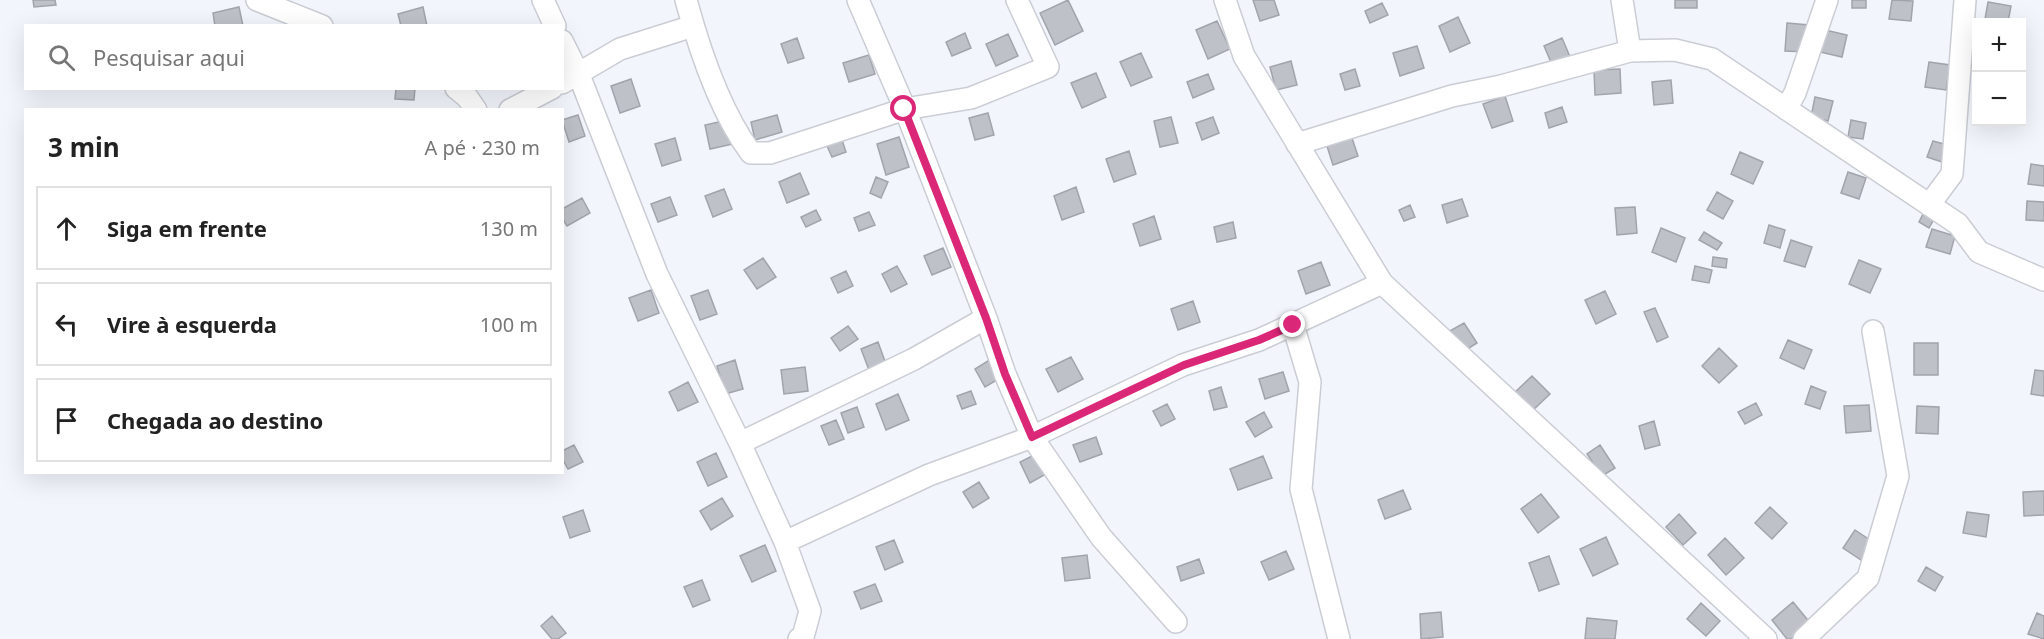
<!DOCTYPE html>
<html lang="pt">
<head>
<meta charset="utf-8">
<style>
	:root { --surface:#fff; --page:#f6f6f6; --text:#222; --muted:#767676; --line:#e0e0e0 }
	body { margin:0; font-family:"Noto Sans",sans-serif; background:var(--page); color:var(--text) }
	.controls { position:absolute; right:18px; top:18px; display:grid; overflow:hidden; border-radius:0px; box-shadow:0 6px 24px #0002 }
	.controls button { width:54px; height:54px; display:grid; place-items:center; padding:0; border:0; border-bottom:2px solid var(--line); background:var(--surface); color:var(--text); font:30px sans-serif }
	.stop { position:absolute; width:18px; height:18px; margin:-14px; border:4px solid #db2777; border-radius:50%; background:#fff }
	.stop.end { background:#db2777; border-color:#fff; box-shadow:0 2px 6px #0008 }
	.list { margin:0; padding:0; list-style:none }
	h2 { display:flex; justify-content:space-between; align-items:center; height:78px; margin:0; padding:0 24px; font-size:26px }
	h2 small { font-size:20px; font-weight:400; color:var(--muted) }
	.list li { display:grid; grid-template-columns:39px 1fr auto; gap:18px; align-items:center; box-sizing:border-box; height:84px; margin:0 12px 12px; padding:0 12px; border:2px solid var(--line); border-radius:0px }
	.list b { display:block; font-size:22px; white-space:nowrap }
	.list em { font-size:20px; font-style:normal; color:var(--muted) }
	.icon { flex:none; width:33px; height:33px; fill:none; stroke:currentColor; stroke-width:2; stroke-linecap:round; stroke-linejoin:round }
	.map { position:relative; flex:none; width:2044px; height:639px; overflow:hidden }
	.search { position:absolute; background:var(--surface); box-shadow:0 6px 24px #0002; left:24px; top:24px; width:540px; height:66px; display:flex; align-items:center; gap:15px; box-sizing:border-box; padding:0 21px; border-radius:0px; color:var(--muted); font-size:22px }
	.panel { position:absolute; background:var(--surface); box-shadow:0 6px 24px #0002; left:24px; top:108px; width:540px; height:366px; border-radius:0px }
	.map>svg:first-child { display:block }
</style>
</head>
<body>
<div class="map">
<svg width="2044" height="639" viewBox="0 0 2044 639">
	<rect width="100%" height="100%" fill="#f3f5fd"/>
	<path fill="#bec1c8" stroke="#a1a4ab" stroke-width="1.5" d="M33 0H55L56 5 34 7Z
		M1068 0 1083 31 1055 45 1040 13Z
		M1253 0H1274L1279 15 1260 21Z
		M1675 0H1697V8H1675Z
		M1852 0H1866V8H1852Z
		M1892 0 1913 1 1911 21 1889 19Z
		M1988 2 2011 6 2008 22 1985 19Z
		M1382 3 1388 15 1370 23 1365 11Z
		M239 7 243 26H215L213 13Z
		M423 7 427 26H401L398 14Z
		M1458 17 1470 43 1450 52 1439 26Z
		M1217 21 1230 49 1208 59 1196 30Z
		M1787 23 1809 25 1807 52 1785 51Z
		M1825 30 1847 35 1842 57 1820 52Z
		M965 33 971 48 952 56 946 42Z
		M1008 34 1018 56 996 66 986 44Z
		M797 38 804 58 788 63 781 44Z
		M1562 38 1571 59 1553 67 1544 46Z
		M1417 46 1424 68 1400 76 1393 53Z
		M1141 53 1152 77 1131 86 1120 62Z
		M869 55 875 74 849 82 843 63Z
		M1291 61 1297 85 1276 90 1270 67Z
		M1929 62 1950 65 1946 90 1925 87Z
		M1355 69 1360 86 1345 90 1340 74Z
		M1620 69 1621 93 1595 95 1594 70Z
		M1096 73 1106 97 1082 108 1071 83Z
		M1208 74 1214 89 1193 98 1187 82Z
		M631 79 640 106 620 113 611 86Z
		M1671 80 1673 103 1654 105 1652 82Z
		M396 88H415L414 100 395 99Z
		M1505 96 1513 121 1492 128 1483 104Z
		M1815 97 1833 101 1828 121 1811 117Z
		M1562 107 1567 122 1549 128 1545 113Z
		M988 113 994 135 975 140 969 118Z
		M578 115 585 136 569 142 562 120Z
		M777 115 782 132 755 140 751 122Z
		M1171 117 1178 143 1160 147 1154 121Z
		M1213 117 1219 133 1202 140 1196 123Z
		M728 120 733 144 710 149 705 125Z
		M1851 120 1866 123 1863 139 1848 137Z
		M1351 135 1358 156 1333 165 1326 143Z
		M899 137 909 167 886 175 877 144Z
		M675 138 681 160 662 166 655 144Z
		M842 140 846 152 832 157 827 146Z
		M1933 141 1948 145 1942 162 1927 157Z
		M1129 151 1136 174 1114 182 1106 159Z
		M1740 152 1763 162 1753 184 1731 174Z
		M2031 164 2044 166V186L2028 184Z
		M1848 172 1866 178 1859 199 1841 193Z
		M800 173 809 194 787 203 779 182Z
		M876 177 888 182 881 198 870 193Z
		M1076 187 1084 212 1062 220 1054 196Z
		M724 189 732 209 713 217 705 196Z
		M1717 192 1733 201 1723 219 1707 210Z
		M670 197 677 215 658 222 651 204Z
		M582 198 590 213 567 226 562 218V209Z
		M1462 199 1468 216 1447 223 1442 205Z
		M2027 201 2044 202V221L2026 220Z
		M1410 205 1415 217 1404 221 1399 210Z
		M1635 207 1637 233 1617 235 1615 208Z
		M816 210 821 220 806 227 801 217Z
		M869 212 875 225 859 231 854 218Z
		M1923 214 1934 219 1929 228 1919 222Z
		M1154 216 1161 239 1140 246 1133 224Z
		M1233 222 1236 238 1217 242 1214 227Z
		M1769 225 1785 230 1780 248 1764 243Z
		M1661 228 1685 238 1676 262 1652 252Z
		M1932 229 1955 236 1950 254 1926 247Z
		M1704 232 1722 243 1717 250 1699 240Z
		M1791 240 1812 247 1805 267 1784 261Z
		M943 248 951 267 932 275 924 256Z
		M1713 257 1727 259 1726 268 1712 266Z
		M763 258 776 277 757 289 744 270Z
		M1859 260 1881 269 1870 293 1849 284Z
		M1321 262 1330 285 1306 294 1298 271Z
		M897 266 907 284 891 292 882 274Z
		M1695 266 1712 270 1709 283 1692 280Z
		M846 271 853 286 838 293 831 278Z
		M651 290 659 313 638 321 629 298Z
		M708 290 717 314 700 320 691 296Z
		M1605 291 1616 314 1596 324 1585 300Z
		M1193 301 1200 322 1178 330 1171 309Z
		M1655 308 1668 337 1657 342 1644 312Z
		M1464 323 1477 343 1461 353 1448 332Z
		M848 326 858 339 840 351 831 338Z
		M1788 340 1812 350 1804 369 1780 358Z
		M878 342 886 364 869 370 861 349Z
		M1914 343H1938V375H1914Z
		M1719 348 1737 366 1719 383 1702 366Z
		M1071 357 1083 379 1058 392 1046 369Z
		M991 359 1002 377 985 387 975 369Z
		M735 360 743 389 725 394 717 366Z
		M805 367 808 391 784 394 781 370Z
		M2035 370 2044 371V396L2031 394Z
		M1283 372 1289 391 1265 399 1259 379Z
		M1532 376 1550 394 1530 413 1512 395Z
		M688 382 698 402 678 411 669 392Z
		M1811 386 1826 392 1820 409 1805 404Z
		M1221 387 1227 407 1214 410 1209 391Z
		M971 391 976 404 962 409 957 396Z
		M898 394 909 420 886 430 876 404Z
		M1756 403 1762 415 1745 424 1738 412Z
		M1167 404 1175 419 1161 426 1153 411Z
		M1869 405 1871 431 1846 433 1844 406Z
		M1917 406 1939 407 1938 434 1916 433Z
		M857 407 864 427 848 433 841 413Z
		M1264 412 1272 427 1255 437 1246 422Z
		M836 420 844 439 829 445 821 426Z
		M1654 421 1660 445 1645 449 1639 426Z
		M1096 437 1102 454 1080 462 1073 445Z
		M574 445 583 462 568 469 562 458V451Z
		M1600 445 1615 468 1602 476 1587 454Z
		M716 453 727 477 708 486 697 462Z
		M1036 454 1046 474 1030 483 1020 462Z
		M1263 456 1272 478 1238 490 1230 469Z
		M979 482 989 498 973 508 963 492Z
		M1403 490 1411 509 1385 519 1378 500Z
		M2044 491V515L2024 516 2023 492Z
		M1541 494 1559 517 1538 533 1521 509Z
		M722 498 733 516 711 530 700 511Z
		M1770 507 1787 523 1772 539 1755 523Z
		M583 510 590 531 570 538 563 517Z
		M1967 512 1989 515 1986 537 1963 533Z
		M1679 514 1696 533 1683 545 1666 527Z
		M1855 530 1876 544 1864 562 1843 548Z
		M1606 537 1618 564 1593 576 1580 549Z
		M1725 538 1744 558 1726 575 1708 555Z
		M894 540 903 562 885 570 876 547Z
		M765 545 776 571 752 582 740 556Z
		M1286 551 1294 569 1269 580 1261 562Z
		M1087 555 1090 578 1065 581 1062 558Z
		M1549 556 1559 584 1539 591 1529 563Z
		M1199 559 1204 573 1181 581 1177 567Z
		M1926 567 1943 577 1935 591 1918 581Z
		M702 580 710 600 693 607 684 587Z
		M875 584 882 601 861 609 854 592Z
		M1793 602 1811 624 1792 639H1787L1772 620Z
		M1701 603 1720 621 1706 636 1687 619Z
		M1441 612 1443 637 1421 639 1420 614Z
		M2037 613 2044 616V639L2028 634Z
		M552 616 566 633 558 639H552L541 626Z
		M1587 618 1617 621 1615 639H1585Z"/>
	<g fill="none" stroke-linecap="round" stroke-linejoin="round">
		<defs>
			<path id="street" d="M257 0 322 26
				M543 0 555 26
				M686 0C699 48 721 113 751 153H770L905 109 971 98 1048 67 1017 0
				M858 0 905 109 986 318 1005 374 1032 437 1101 537 1176 622
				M1225 0 1244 56 1382 283 1766 639
				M1622 0 1630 51
				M562 41 579 75 657 274 740 443 785 542 810 611 803 637 799 639
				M562 83 620 49 693 26
				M456 88 467 97 476 110
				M1786 109 1795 93 1827 0
				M510 110 552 88
				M1297 144 1452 96 1501 86 1630 51 1675 50 1712 59 1958 224 1979 252 2044 280
				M1929 205 1952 174 1965 0
				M1293 325 1310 382 1301 489 1339 639
				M740 443 914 359 986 318
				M785 542 929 475 1032 437 1183 365 1259 340 1382 283
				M1804 639 1868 578 1898 476 1873 331"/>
		</defs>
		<use href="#street" stroke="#cbcdd4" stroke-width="24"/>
		<use href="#street" stroke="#fff" stroke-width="21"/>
	</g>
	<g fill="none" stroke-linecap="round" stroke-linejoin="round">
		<path stroke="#db2777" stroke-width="8" d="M904 109 986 318 1005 374 1032 437 1184 365 1259 340 1293 325"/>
	</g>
</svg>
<div class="controls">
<button>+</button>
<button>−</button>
</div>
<div class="stop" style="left:904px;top:109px"></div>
<div class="stop end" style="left:1293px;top:325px"></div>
<div class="search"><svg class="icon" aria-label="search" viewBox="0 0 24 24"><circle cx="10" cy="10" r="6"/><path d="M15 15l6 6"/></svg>Pesquisar aqui</div>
<section class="panel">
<h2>3 min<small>A pé · 230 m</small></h2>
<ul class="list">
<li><svg class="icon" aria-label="ahead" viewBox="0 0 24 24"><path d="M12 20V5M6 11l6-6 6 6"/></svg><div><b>Siga em frente</b></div><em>130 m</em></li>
<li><svg class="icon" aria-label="left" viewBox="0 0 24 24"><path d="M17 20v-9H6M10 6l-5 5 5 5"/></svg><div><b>Vire à esquerda</b></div><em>100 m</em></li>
<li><svg class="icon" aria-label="arrive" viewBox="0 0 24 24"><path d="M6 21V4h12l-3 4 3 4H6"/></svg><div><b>Chegada ao destino</b></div></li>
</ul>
</section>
</div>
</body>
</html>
